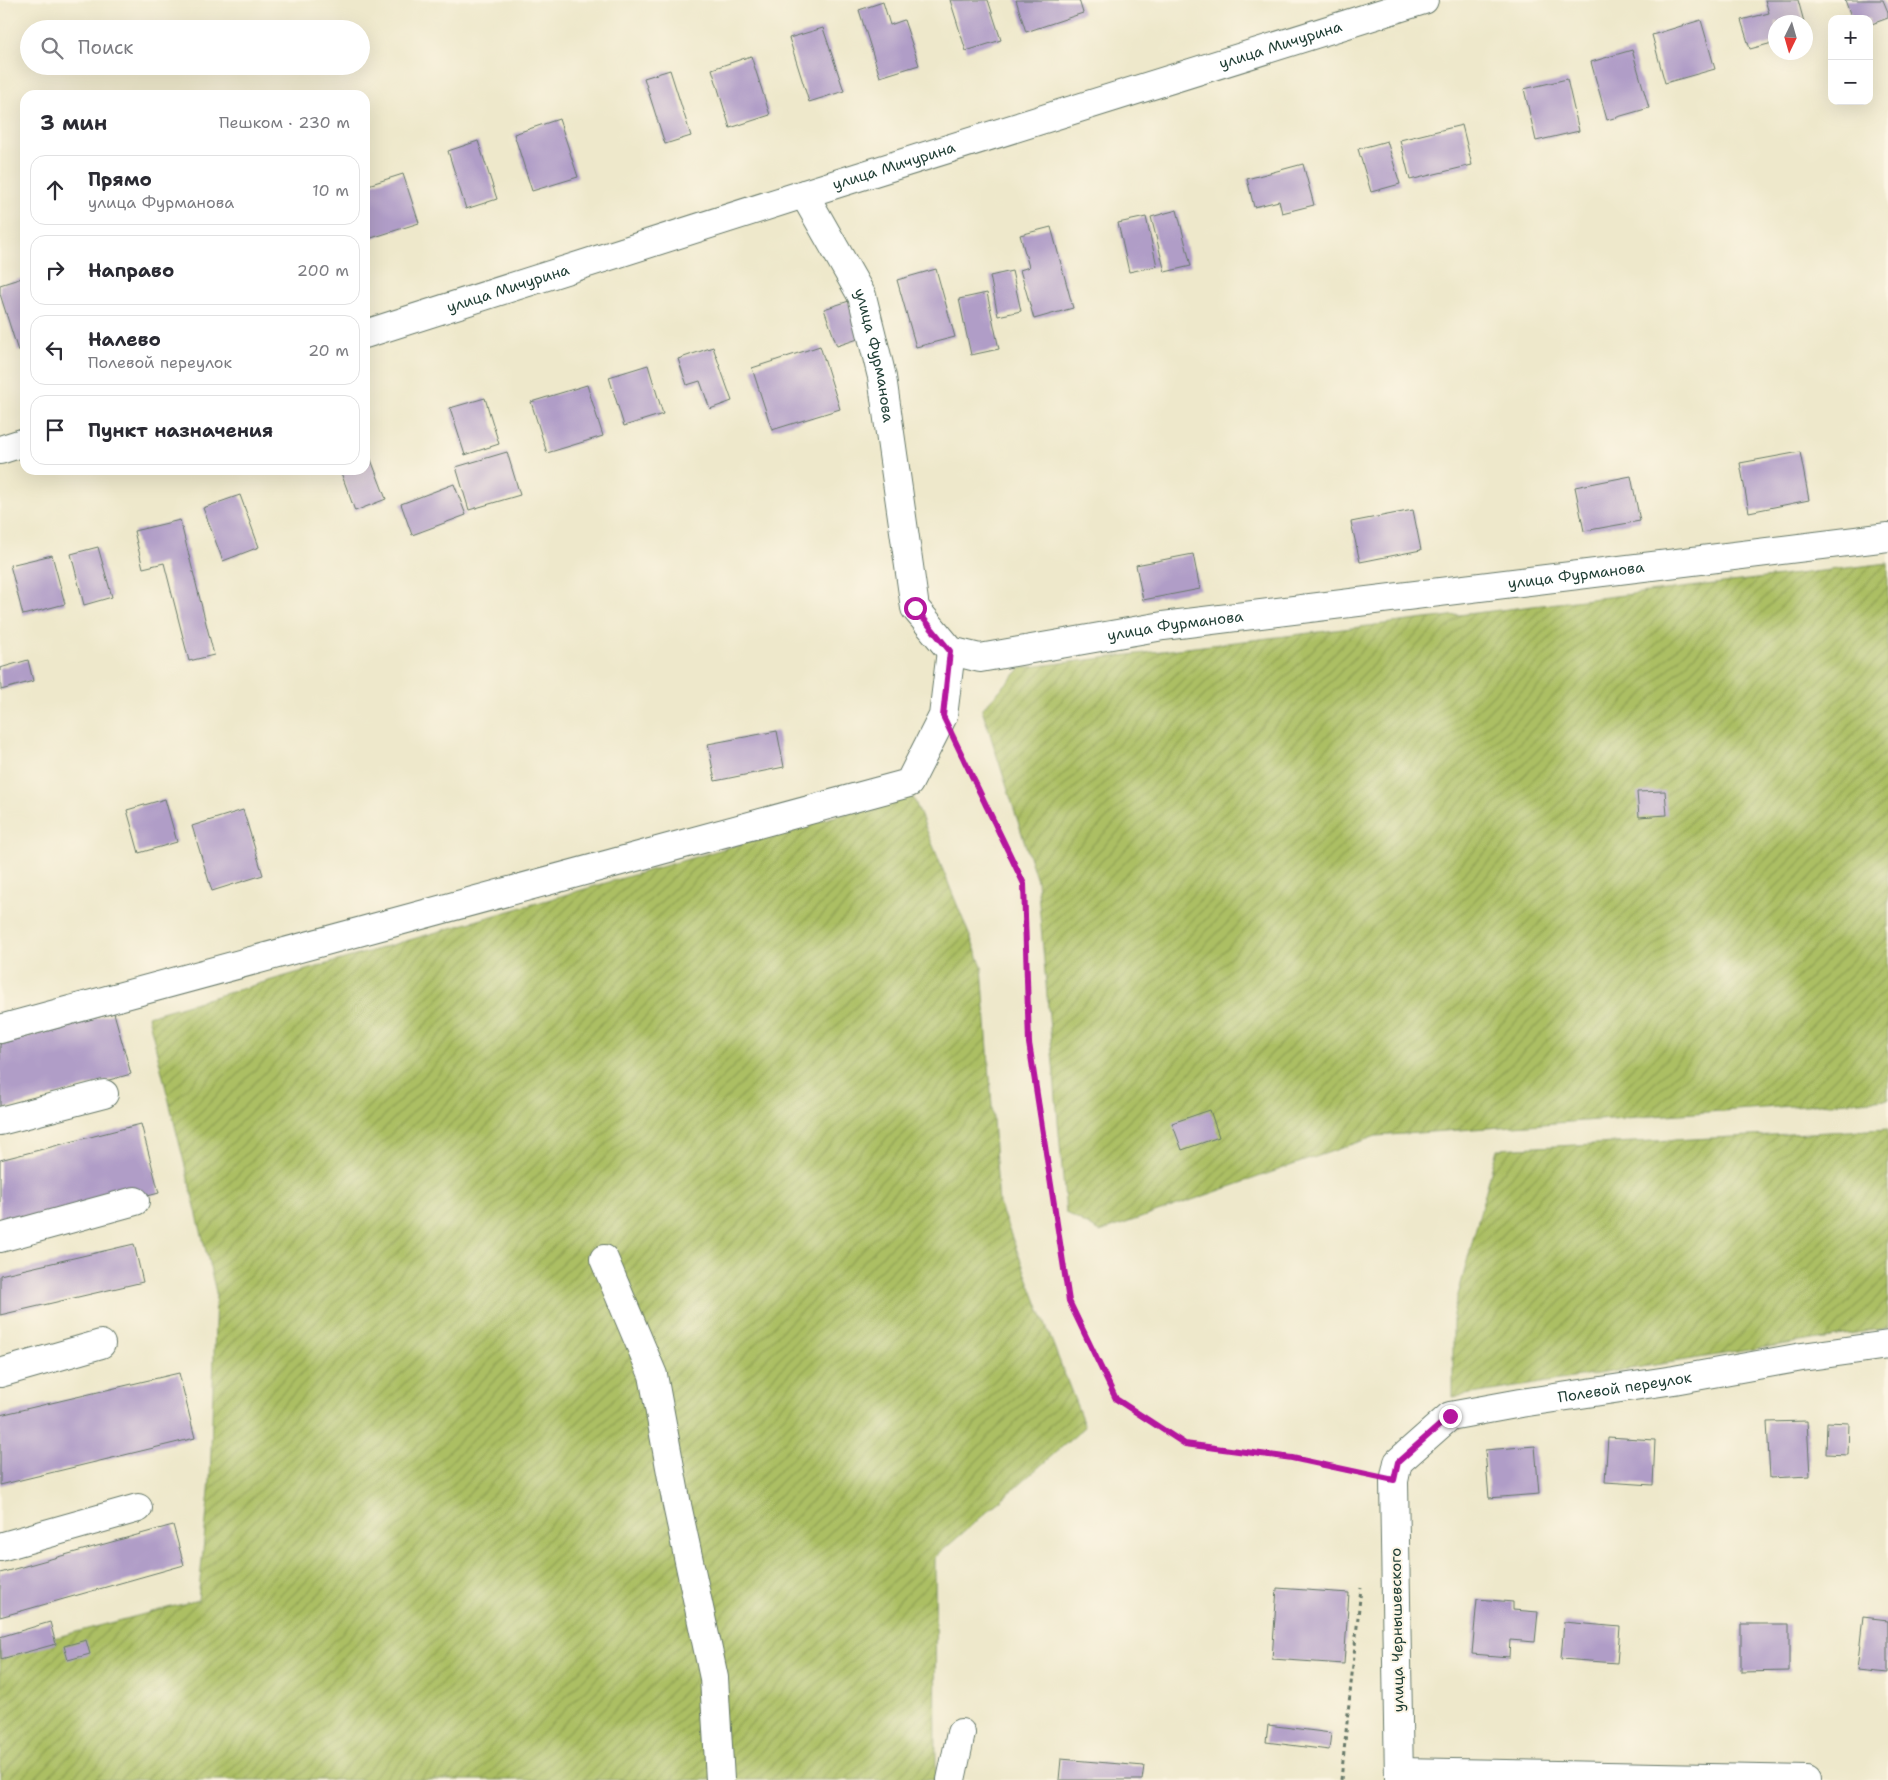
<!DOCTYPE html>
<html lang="ru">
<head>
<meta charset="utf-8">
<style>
	:root { --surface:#fff; --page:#f2f2f3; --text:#2b2b33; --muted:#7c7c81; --line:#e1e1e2 }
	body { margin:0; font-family:"Shantell Sans",sans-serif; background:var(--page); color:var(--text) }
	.controls { position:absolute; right:15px; top:15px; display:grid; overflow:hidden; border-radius:10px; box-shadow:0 5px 20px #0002 }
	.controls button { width:45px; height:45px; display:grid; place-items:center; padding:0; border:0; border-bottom:1px solid var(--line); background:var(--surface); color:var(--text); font:25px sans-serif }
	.compass { position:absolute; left:1768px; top:15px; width:45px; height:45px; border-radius:50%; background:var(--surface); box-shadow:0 5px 20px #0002; rotate:185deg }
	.stop { position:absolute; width:15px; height:15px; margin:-11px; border:4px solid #b5179e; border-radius:50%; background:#fff }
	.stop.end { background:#b5179e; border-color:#fff; box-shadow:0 1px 5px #0008 }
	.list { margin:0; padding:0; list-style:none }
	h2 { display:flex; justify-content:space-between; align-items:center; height:65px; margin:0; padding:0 20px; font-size:21px }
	h2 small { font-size:16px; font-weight:400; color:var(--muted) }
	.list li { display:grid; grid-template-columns:32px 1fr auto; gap:15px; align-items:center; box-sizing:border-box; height:70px; margin:0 10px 10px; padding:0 10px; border:1px solid var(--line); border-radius:15px }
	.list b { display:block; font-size:19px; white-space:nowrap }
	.list p { margin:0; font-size:16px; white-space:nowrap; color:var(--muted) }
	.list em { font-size:16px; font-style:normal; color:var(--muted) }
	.icon { flex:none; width:28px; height:28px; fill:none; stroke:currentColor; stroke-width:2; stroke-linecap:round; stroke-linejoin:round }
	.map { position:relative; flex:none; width:1888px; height:1780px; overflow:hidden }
	.search { position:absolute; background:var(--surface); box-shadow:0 5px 20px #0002; left:20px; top:20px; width:350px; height:55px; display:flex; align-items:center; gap:12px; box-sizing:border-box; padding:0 18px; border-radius:28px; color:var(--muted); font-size:19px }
	.panel { position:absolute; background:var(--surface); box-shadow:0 5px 20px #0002; left:20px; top:90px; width:350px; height:385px; border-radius:15px }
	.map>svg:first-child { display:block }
</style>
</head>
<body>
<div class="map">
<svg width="1888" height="1780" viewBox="0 0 1888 1780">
	<defs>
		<pattern id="garden-furrows" width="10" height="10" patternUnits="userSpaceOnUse" patternTransform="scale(1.25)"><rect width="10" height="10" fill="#acbf63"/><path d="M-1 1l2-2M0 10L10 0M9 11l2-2" fill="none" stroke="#8b9c52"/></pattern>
	</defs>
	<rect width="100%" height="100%" fill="#fcf5e5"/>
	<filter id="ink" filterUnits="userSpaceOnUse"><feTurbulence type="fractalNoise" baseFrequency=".02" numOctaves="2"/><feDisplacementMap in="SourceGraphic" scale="10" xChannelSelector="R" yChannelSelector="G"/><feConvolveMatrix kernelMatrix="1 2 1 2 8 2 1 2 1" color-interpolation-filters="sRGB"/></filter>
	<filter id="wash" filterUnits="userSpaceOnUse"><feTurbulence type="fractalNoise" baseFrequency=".0096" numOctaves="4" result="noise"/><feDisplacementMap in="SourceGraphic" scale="20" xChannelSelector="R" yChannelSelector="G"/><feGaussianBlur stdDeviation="1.12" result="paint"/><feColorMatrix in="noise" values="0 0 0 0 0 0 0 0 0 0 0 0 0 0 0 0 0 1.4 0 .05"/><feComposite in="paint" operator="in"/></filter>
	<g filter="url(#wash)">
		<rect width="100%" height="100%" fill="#eee8cb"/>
		<path fill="url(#garden-furrows)" stroke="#667e4c" d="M1888 563V1099L1376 1136 1100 1232 1066 1213 1037 881 982 709 1021 668Z
			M912 794 982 966 999 1204 1085 1427 935 1557 936 1780H0V1652L198 1600 210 1481 216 1292 148 1016Z
			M1888 1129V1328L1453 1397V1314L1497 1149Z"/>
		<g id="blocks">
			<path fill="#b09dc7" d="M950 0H988L1001 40 966 51Z
				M1016 0H1079L1083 13 1026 32Z
				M1765 0H1798L1804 22H1776V42L1750 49 1741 20 1769 13Z
				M1845 0H1883L1888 12V18L1869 25V19H1852Z
				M883 2 890 25 904 20 919 65 880 77 859 10Z
				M1701 20 1715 69 1665 83 1652 35Z
				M823 28 844 91 809 102 789 38Z
				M1632 50 1649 108 1607 120 1591 62Z
				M751 56 770 115 730 128 712 69Z
				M670 70 691 136 665 144 644 78Z
				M1567 79 1579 131 1536 141 1524 89Z
				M559 119 578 177 532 191 514 134Z
				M1462 125 1472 165 1410 180 1400 140Z
				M478 141 497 199 466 209 448 151Z
				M1387 141 1400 184 1371 192 1358 149Z
				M1303 164 1314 205 1282 213 1279 201 1254 207 1247 179Z
				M403 174 419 223 365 240V186Z
				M1177 210 1191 266 1165 272 1151 217Z
				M1146 217 1157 266 1129 272 1118 223Z
				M1051 227 1073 308 1034 319 1020 270 1029 267 1020 235Z
				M936 269 955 337 916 347 897 280Z
				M1012 271 1021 311 998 316 990 276Z
				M25 277V349L18 351 0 294V285Z
				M987 293 999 349 971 355 959 299Z
				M849 301 861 338 837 346 824 309Z
				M820 346 840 409 772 430 752 368Z
				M713 347 732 401 710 409 700 381 687 385 678 359Z
				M648 365 663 414 624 426 609 377Z
				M587 385 603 436 547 453 531 402Z
				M485 398 499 444 465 455 450 408Z
				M365 444 386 499 355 511 340 470H365Z
				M507 452 520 495 469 510 456 467Z
				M1800 452 1809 500 1749 512 1740 463Z
				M1631 476 1640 521 1584 531 1575 487Z
				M454 484 466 515 412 535 401 504Z
				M240 495 259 547 223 561 203 508Z
				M1413 510 1421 550 1360 562 1351 522Z
				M180 520 214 655 189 661 164 563 143 568 134 531Z
				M98 547 112 597 84 605 71 554Z
				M1193 554 1200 589 1143 600 1136 565Z
				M52 555 65 604 23 615 10 565Z
				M28 660 33 681 1 690 0 668Z
				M777 731 784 767 715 781 708 744Z
				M1665 791 1667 815 1639 817 1637 792Z
				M165 799 177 842 139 853 127 810Z
				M243 810 263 875 212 891 192 826Z
				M114 1013 131 1074 0 1110V1044Z
				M1210 1110 1219 1137 1182 1150 1172 1123Z
				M141 1124 159 1193 0 1234V1160Z
				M134 1244 143 1282 0 1315V1275Z
				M179 1373 195 1438 0 1485V1415Z
				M1807 1421 1810 1476 1770 1478 1767 1422Z
				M1827 1422 1849 1423 1848 1455 1826 1454Z
				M1608 1437 1655 1440 1653 1485 1605 1482Z
				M1535 1446 1539 1494 1489 1498 1485 1450Z
				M173 1525 184 1565 0 1617V1573Z
				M1277 1588 1349 1593 1344 1664 1272 1659Z
				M1477 1599 1513 1602V1610L1538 1612 1535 1642 1510 1640 1509 1657 1472 1654Z
				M1863 1617 1888 1620V1673L1857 1670Z
				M50 1622 56 1644 1 1659 0 1637Z
				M1564 1622 1620 1627 1617 1663 1561 1659Z
				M1741 1624H1789V1671L1741 1672Z
				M86 1640 90 1654 68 1660 64 1646Z
				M1268 1725 1331 1733 1329 1750 1266 1742Z
				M1061 1759 1144 1766 1142 1780H1059Z"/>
		</g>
	</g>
	<g filter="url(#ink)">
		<use href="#blocks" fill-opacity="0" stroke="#677969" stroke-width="1"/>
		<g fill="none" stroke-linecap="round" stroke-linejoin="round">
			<defs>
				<g id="minor">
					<path id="s1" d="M804 194 862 296 882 377 915 608 951 651 980 658 1163 626 1888 537"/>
					<path id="s2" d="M365 334 804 194 1424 0"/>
					<path d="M0 450 25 442"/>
					<path d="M0 1029 909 783 943 716 951 651"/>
					<path d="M0 1121 104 1094"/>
					<path d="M0 1238 135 1201"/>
					<path d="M604 1259 653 1375 677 1505 714 1678 720 1780"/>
					<path d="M0 1373 101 1344"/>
					<path d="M0 1547 138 1508"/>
					<path d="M1400 1772 1806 1780"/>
					<path d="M951 1780 961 1733"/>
					<path id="s3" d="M1399 1780 1394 1481 1398 1462 1450 1416 1521 1403 1674 1380 1802 1357 1888 1345"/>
				</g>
			</defs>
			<use href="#minor" stroke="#677969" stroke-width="30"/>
			<path stroke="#677969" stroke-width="3" stroke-dasharray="4 4" stroke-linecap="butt" d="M960 753 1024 884 1029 1043 1069 1301 1116 1399 1185 1444 1292 1458 1364 1474
				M1341 1780 1361 1588"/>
			<use href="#minor" stroke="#fff" stroke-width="28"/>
		</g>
	</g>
	<g fill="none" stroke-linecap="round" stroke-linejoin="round" filter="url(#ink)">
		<path stroke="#b5179e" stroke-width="6" d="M915 608 950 651 943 716 1024 884 1029 1043 1069 1301 1116 1399 1185 1444 1292 1458 1394 1480 1398 1462 1450 1416"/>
	</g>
	<g text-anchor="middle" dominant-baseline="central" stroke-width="4" stroke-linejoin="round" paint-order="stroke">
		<g font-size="15" fill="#1f3d34" stroke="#fcf5e5">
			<text stroke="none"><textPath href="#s2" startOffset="960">улица Мичурина</textPath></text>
			<text stroke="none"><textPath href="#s2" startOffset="555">улица Мичурина</textPath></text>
			<text stroke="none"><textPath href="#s2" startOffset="150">улица Мичурина</textPath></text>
			<text stroke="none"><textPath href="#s1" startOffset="178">улица Фурманова</textPath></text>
			<text stroke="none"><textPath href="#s1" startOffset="1122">улица Фурманова</textPath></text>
			<text stroke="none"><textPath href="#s1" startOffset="718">улица Фурманова</textPath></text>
			<text stroke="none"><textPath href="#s3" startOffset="565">Полевой переулок</textPath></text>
			<text transform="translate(1397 1630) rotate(-91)">улица Чернышевского</text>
		</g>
	</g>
</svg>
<div class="controls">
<button>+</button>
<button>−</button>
</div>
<svg class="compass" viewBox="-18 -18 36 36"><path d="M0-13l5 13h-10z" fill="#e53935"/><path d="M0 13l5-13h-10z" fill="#7c7c81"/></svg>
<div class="stop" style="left:915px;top:608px"></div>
<div class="stop end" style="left:1450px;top:1416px"></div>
<div class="search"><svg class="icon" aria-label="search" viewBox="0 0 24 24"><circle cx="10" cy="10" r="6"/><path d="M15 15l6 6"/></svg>Поиск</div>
<section class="panel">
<h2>3 мин<small>Пешком · 230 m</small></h2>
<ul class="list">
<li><svg class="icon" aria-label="ahead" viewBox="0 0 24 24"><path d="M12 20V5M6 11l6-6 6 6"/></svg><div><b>Прямо</b><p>улица Фурманова</p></div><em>10 m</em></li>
<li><svg class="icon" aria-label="right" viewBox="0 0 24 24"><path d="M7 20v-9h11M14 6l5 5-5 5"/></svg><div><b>Направо</b></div><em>200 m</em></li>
<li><svg class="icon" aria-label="left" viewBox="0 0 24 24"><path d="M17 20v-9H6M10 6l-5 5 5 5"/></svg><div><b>Налево</b><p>Полевой переулок</p></div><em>20 m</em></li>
<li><svg class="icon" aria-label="arrive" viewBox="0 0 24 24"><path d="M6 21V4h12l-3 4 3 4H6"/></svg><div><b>Пункт назначения</b></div></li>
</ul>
</section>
</div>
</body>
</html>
